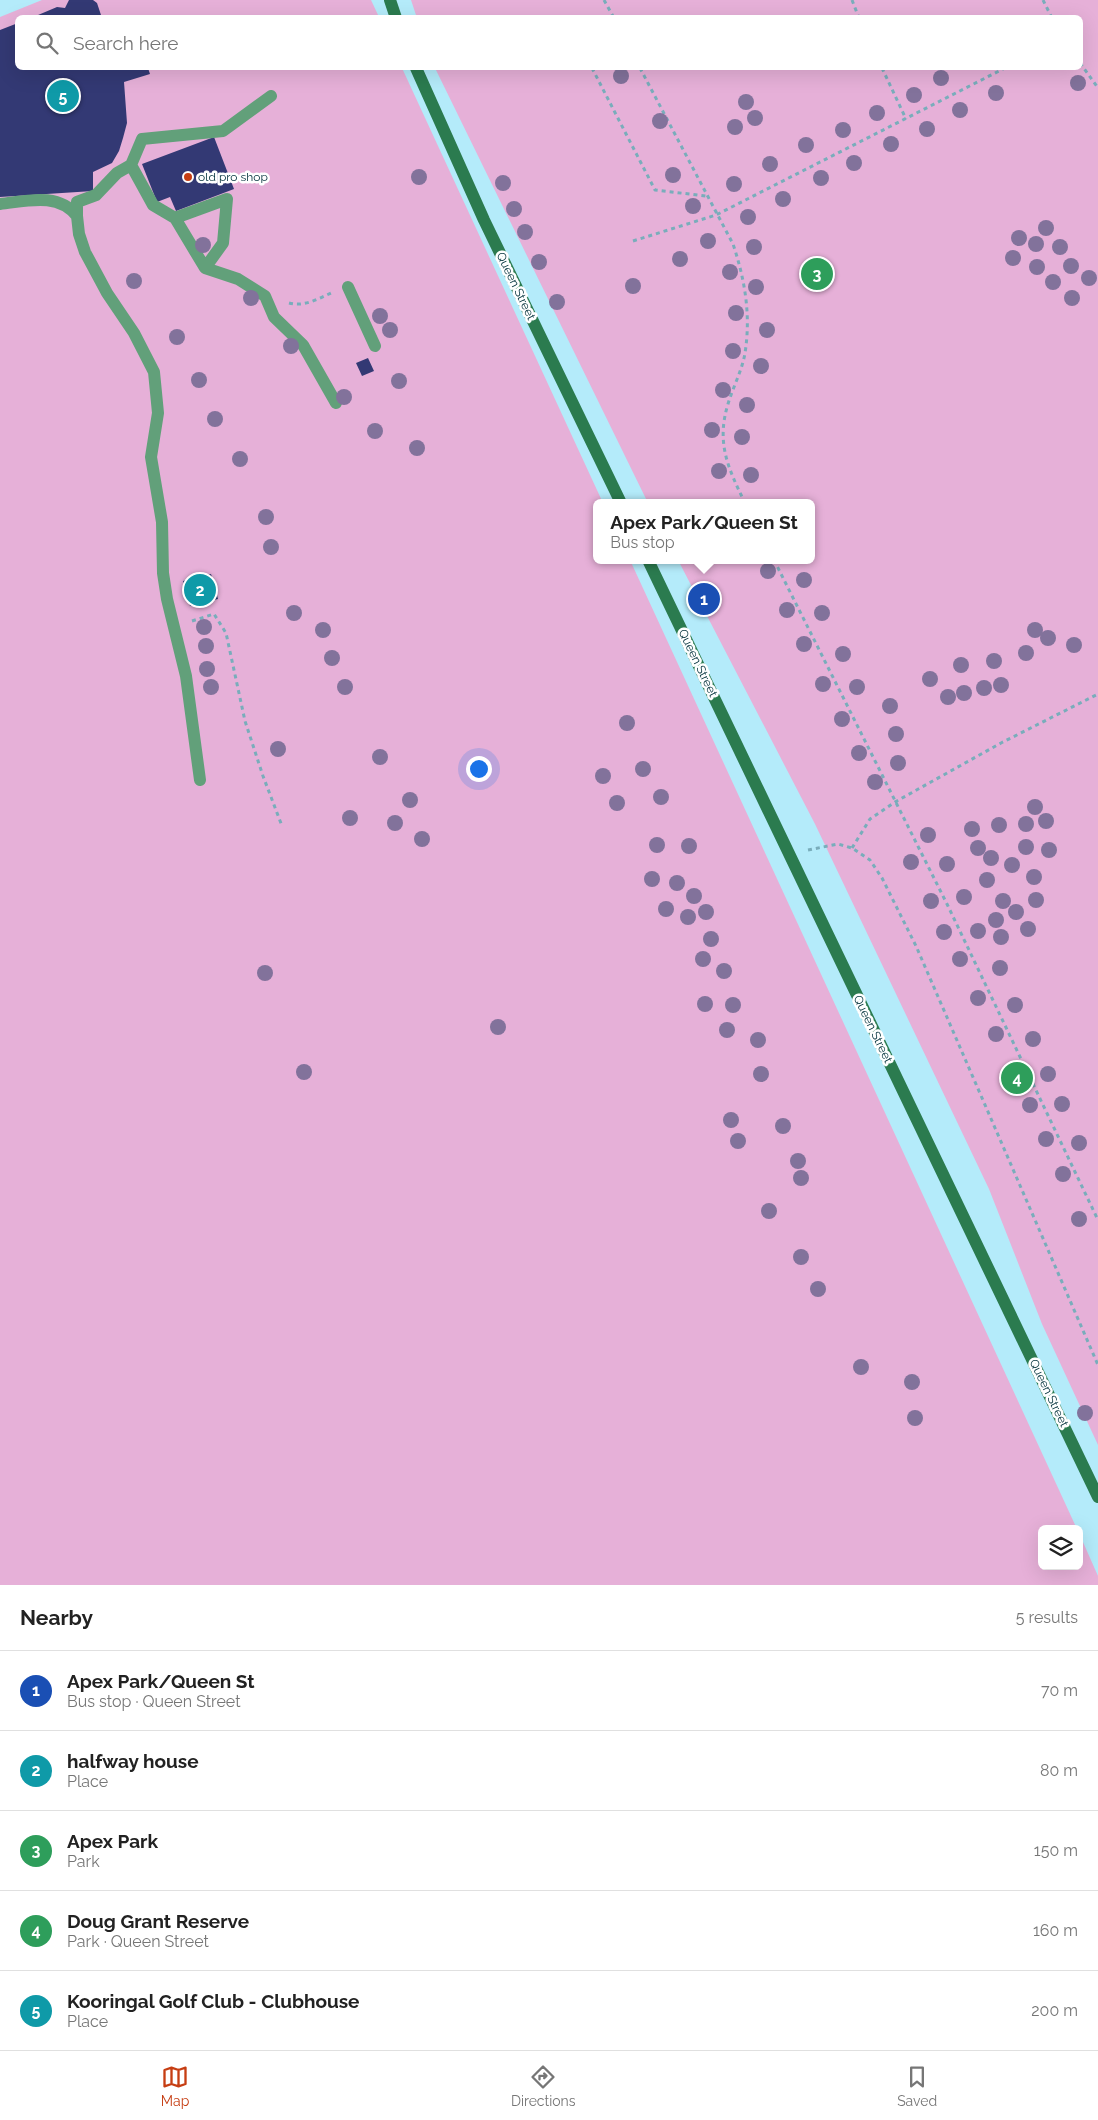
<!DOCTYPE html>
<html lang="en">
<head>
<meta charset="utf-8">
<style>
	:root { --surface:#fff; --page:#f2f2f2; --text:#222; --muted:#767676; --line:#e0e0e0; --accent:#c63e13 }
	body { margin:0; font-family:Raleway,sans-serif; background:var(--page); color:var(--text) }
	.controls { position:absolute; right:15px; bottom:15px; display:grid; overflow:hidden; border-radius:8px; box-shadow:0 5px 20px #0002 }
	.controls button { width:45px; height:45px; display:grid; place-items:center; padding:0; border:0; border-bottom:1px solid var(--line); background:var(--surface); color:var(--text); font:25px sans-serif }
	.you { position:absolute; left:478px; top:768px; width:18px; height:18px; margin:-12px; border:4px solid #fff; border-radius:50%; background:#1a73e8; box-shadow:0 0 0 8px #1a73e833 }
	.badge { display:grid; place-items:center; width:32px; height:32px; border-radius:50%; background:var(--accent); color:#fff; font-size:16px; font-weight:700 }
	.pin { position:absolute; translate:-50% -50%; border:2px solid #fff; box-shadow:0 1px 5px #0006 }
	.popup { position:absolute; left:593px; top:499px; width:222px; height:65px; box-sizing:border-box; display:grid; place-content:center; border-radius:8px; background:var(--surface); filter:drop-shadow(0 1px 4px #0005); font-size:16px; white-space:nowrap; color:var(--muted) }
	.popup b { font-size:19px; color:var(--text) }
	.popup::after { content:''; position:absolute; left:50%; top:100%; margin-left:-10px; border:10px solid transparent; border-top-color:var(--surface) }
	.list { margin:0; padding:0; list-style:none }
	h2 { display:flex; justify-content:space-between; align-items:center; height:65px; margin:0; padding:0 20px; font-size:21px }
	h2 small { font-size:16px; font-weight:400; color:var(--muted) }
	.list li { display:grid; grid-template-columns:32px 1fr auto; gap:15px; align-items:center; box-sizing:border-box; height:80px; padding:0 20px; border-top:1px solid var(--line) }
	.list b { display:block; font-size:19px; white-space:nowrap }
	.list p { margin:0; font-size:16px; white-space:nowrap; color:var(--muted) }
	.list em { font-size:16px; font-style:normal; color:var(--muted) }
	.icon { flex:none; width:28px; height:28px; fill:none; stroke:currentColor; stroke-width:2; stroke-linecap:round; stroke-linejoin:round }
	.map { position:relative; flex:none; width:1098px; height:1585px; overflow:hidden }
	.search { position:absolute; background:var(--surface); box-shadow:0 5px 20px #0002; left:15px; right:15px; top:15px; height:55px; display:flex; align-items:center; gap:12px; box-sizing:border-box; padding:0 18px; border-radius:8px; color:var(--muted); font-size:19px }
	.sheet { height:465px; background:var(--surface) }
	nav { display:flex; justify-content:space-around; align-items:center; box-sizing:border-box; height:70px; border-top:1px solid var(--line); background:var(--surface); font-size:14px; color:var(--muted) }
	nav a { display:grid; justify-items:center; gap:2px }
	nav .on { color:var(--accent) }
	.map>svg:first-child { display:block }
</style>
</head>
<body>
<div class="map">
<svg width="1098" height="1585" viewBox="0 0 1098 1585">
	<rect width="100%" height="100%" fill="#b4ebfa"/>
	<path fill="#e6b0d8" d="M42 0H371L379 17 18 18V68H402L603 503H596V560H630L1077 1529H1042V1566H1079V1533L1098 1576V1585H0V17Z
		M411 0H1098V1445L1042 1324 989 1189 815 824 678 560H812V503H648L435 68H1080V18H417Z"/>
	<path fill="#333974" d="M69 0H93L97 3 102 18H31L57 7 65 8Z
		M18 23V68H148L150 74 124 82 127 123 123 138 119 151 112 163 93 172V191L0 197V30Z
		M214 137 234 189 176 211 170 197 157 202 142 164Z
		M368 358 374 371 362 376 356 363Z
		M211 574 218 599 190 606 183 581Z"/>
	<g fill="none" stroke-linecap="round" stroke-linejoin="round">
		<path stroke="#79adbb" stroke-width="3" stroke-dasharray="4 4" stroke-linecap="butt" d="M604 0 614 18
			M852 0 859 18
			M1043 0 1052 18
			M1080 63 1098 88
			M592 68 655 190 706 196
			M640 68 733 244C745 280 751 315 745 353 742 371 733 387 728 404 716 443 728 468 745 503
			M882 68 906 119
			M633 241 716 215 1005 68
			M289 303C304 307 318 299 331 293
			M774 560 947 904 1098 1220
			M192 621 214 614 226 633 245 721 263 776 282 826
			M852 848 870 819 895 802 1001 743 1098 694
			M808 850 838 844 852 848 870 860 882 878 916 946 1098 1365"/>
		<path stroke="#62a07a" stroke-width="12" d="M131 165 142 139 223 131 271 96
			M0 204C27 201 58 192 77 216
			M175 218 227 199 223 243 205 268
			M348 287 375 346
			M200 780 186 676 167 599 163 573 162 522 151 457 158 413 154 372 134 333 107 293 85 252 79 234 77 216V202L96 195 117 173 131 165 153 205 175 218 205 268 238 279 265 296 274 317 303 345 336 403"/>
		<path stroke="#2b7b4f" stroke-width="12" d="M390 0 396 18
			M416 68 484 220 621 503
			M648 560 1098 1497"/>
	</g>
	<g fill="#82729b">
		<circle cx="621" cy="76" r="8"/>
		<circle cx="941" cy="78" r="8"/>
		<circle cx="1078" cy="83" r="8"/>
		<circle cx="996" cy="93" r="8"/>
		<circle cx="914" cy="95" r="8"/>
		<circle cx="746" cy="102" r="8"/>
		<circle cx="960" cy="110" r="8"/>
		<circle cx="877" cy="113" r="8"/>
		<circle cx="755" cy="118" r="8"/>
		<circle cx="660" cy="121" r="8"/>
		<circle cx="735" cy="127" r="8"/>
		<circle cx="927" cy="129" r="8"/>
		<circle cx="843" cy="130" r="8"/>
		<circle cx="891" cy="144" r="8"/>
		<circle cx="806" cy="145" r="8"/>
		<circle cx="854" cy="163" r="8"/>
		<circle cx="770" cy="164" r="8"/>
		<circle cx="673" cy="175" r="8"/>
		<circle cx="419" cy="177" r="8"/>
		<circle cx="821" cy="178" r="8"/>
		<circle cx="503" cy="183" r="8"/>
		<circle cx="734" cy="184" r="8"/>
		<circle cx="783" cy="199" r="8"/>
		<circle cx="693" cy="206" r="8"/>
		<circle cx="514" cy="209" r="8"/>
		<circle cx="748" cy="217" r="8"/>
		<circle cx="1046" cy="228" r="8"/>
		<circle cx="525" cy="232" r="8"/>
		<circle cx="1019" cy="238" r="8"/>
		<circle cx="708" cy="241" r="8"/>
		<circle cx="1036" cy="244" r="8"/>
		<circle cx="203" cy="245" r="8"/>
		<circle cx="754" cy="247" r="8"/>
		<circle cx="1060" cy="247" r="8"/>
		<circle cx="1013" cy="258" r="8"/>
		<circle cx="680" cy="259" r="8"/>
		<circle cx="539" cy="262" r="8"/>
		<circle cx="1071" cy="266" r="8"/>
		<circle cx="1037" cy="267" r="8"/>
		<circle cx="730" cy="272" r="8"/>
		<circle cx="1089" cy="278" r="8"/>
		<circle cx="134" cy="281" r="8"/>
		<circle cx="1053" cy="282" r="8"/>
		<circle cx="633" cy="286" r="8"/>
		<circle cx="756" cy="287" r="8"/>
		<circle cx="251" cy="298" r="8"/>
		<circle cx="1072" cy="298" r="8"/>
		<circle cx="557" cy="302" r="8"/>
		<circle cx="736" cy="313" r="8"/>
		<circle cx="380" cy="316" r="8"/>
		<circle cx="390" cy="330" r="8"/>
		<circle cx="767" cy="330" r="8"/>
		<circle cx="177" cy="337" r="8"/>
		<circle cx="291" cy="346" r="8"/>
		<circle cx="733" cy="351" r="8"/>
		<circle cx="761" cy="366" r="8"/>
		<circle cx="199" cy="380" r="8"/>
		<circle cx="399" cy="381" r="8"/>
		<circle cx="723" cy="390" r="8"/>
		<circle cx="344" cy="397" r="8"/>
		<circle cx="747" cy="405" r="8"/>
		<circle cx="215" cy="419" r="8"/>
		<circle cx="712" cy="430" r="8"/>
		<circle cx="375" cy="431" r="8"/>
		<circle cx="742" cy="437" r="8"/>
		<circle cx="417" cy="448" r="8"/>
		<circle cx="240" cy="459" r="8"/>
		<circle cx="719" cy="471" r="8"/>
		<circle cx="751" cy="475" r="8"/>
		<circle cx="266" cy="517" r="8"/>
		<circle cx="271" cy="547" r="8"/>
		<circle cx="768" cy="571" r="8"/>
		<circle cx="804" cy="580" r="8"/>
		<circle cx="787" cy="610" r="8"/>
		<circle cx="294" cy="613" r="8"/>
		<circle cx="822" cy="613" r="8"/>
		<circle cx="204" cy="627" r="8"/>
		<circle cx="323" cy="630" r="8"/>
		<circle cx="1035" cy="630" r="8"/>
		<circle cx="1048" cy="638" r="8"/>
		<circle cx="804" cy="644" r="8"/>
		<circle cx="1074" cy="645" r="8"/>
		<circle cx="206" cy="646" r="8"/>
		<circle cx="1026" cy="653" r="8"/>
		<circle cx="843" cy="654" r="8"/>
		<circle cx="332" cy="658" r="8"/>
		<circle cx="994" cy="661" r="8"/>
		<circle cx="961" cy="665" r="8"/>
		<circle cx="207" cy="669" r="8"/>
		<circle cx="930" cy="679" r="8"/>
		<circle cx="823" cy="684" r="8"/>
		<circle cx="1001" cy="685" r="8"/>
		<circle cx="211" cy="687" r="8"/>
		<circle cx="345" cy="687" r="8"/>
		<circle cx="857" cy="687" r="8"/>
		<circle cx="984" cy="688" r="8"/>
		<circle cx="964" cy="693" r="8"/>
		<circle cx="948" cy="697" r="8"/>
		<circle cx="890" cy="706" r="8"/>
		<circle cx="842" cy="719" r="8"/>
		<circle cx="627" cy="723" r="8"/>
		<circle cx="896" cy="734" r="8"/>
		<circle cx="278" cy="749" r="8"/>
		<circle cx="859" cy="753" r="8"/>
		<circle cx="380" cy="757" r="8"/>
		<circle cx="898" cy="763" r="8"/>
		<circle cx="643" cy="769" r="8"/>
		<circle cx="603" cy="776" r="8"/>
		<circle cx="875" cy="782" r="8"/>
		<circle cx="661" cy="797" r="8"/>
		<circle cx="410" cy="800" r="8"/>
		<circle cx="617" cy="803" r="8"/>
		<circle cx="1035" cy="807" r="8"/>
		<circle cx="350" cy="818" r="8"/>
		<circle cx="1046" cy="821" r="8"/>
		<circle cx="395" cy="823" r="8"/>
		<circle cx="1026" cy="824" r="8"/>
		<circle cx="999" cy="825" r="8"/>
		<circle cx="972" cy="829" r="8"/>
		<circle cx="928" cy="835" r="8"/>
		<circle cx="422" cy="839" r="8"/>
		<circle cx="657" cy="845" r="8"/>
		<circle cx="689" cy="846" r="8"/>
		<circle cx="1026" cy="847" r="8"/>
		<circle cx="978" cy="848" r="8"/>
		<circle cx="1049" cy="850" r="8"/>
		<circle cx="991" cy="858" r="8"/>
		<circle cx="911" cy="862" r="8"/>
		<circle cx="947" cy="864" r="8"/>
		<circle cx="1012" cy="865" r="8"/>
		<circle cx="1034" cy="877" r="8"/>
		<circle cx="652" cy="879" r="8"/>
		<circle cx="987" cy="880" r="8"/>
		<circle cx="677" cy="883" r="8"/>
		<circle cx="694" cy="896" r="8"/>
		<circle cx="964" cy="897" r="8"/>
		<circle cx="1036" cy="900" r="8"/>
		<circle cx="931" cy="901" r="8"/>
		<circle cx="1003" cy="901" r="8"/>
		<circle cx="666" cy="909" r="8"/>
		<circle cx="706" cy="912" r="8"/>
		<circle cx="1016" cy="912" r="8"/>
		<circle cx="688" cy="917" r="8"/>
		<circle cx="996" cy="920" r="8"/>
		<circle cx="1028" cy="929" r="8"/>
		<circle cx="978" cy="931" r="8"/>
		<circle cx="944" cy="932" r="8"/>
		<circle cx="1001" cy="937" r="8"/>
		<circle cx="711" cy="939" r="8"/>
		<circle cx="703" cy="959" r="8"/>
		<circle cx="960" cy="959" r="8"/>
		<circle cx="1000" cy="968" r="8"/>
		<circle cx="724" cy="971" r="8"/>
		<circle cx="265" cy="973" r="8"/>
		<circle cx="978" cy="998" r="8"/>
		<circle cx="705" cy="1004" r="8"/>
		<circle cx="733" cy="1005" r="8"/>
		<circle cx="1015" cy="1005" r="8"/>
		<circle cx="498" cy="1027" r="8"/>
		<circle cx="727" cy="1030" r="8"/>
		<circle cx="996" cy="1034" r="8"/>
		<circle cx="1033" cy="1039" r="8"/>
		<circle cx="758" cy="1040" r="8"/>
		<circle cx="1014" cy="1069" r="8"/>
		<circle cx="304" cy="1072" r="8"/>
		<circle cx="761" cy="1074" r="8"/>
		<circle cx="1048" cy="1074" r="8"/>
		<circle cx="1062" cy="1104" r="8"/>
		<circle cx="1030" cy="1105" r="8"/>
		<circle cx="731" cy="1120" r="8"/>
		<circle cx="783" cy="1126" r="8"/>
		<circle cx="1046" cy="1139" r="8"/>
		<circle cx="738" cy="1141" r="8"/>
		<circle cx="1079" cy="1143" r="8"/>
		<circle cx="798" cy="1161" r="8"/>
		<circle cx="1063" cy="1174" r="8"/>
		<circle cx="801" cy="1178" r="8"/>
		<circle cx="769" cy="1211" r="8"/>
		<circle cx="1079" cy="1219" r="8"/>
		<circle cx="801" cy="1257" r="8"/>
		<circle cx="818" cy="1289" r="8"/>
		<circle cx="861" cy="1367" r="8"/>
		<circle cx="912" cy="1382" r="8"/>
		<circle cx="1085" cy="1413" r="8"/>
		<circle cx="915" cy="1418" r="8"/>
	</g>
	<circle fill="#c63e13" stroke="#fff" stroke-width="2" cx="188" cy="177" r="5"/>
	<g text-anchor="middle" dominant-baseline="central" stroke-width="5" stroke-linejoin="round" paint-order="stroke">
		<g font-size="12" fill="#01303a" stroke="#fff" text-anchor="start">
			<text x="198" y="177">old pro shop</text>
		</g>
		<g font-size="12" fill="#01303a" stroke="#fff">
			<text transform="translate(516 286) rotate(64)">Queen Street</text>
			<text transform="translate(698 663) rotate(64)">Queen Street</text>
			<text transform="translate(873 1029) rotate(64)">Queen Street</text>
			<text transform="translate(1049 1393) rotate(64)">Queen Street</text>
		</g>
	</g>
</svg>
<div class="controls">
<button><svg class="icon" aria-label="layers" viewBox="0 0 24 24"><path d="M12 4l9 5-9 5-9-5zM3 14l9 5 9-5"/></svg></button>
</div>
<div class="you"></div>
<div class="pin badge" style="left:704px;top:599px;background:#1a4fb4">1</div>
<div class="popup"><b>Apex Park/Queen St</b>Bus stop</div>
<div class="pin badge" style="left:200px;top:590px;background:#0f9aa8">2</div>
<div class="pin badge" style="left:817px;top:274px;background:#2e9e5b">3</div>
<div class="pin badge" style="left:1017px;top:1078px;background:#2e9e5b">4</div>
<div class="pin badge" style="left:63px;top:96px;background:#0f9aa8">5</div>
<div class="search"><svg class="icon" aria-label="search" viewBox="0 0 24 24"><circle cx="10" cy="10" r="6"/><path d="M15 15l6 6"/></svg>Search here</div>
</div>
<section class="sheet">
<h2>Nearby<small>5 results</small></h2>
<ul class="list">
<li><span class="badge" style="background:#1a4fb4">1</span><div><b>Apex Park/Queen St</b><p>Bus stop · Queen Street</p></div><em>70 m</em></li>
<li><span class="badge" style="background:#0f9aa8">2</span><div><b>halfway house</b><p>Place</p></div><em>80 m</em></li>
<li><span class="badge" style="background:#2e9e5b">3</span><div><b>Apex Park</b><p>Park</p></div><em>150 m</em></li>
<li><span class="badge" style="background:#2e9e5b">4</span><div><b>Doug Grant Reserve</b><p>Park · Queen Street</p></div><em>160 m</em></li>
<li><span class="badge" style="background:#0f9aa8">5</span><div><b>Kooringal Golf Club - Clubhouse</b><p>Place</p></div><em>200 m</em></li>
</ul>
</section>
<nav>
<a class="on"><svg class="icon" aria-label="map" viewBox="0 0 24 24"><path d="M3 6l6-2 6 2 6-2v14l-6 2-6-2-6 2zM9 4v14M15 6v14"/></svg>Map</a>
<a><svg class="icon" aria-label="directions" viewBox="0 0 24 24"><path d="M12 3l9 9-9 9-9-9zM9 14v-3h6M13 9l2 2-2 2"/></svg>Directions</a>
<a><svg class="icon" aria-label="saved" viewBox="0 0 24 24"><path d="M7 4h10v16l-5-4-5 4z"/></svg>Saved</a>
</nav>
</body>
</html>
